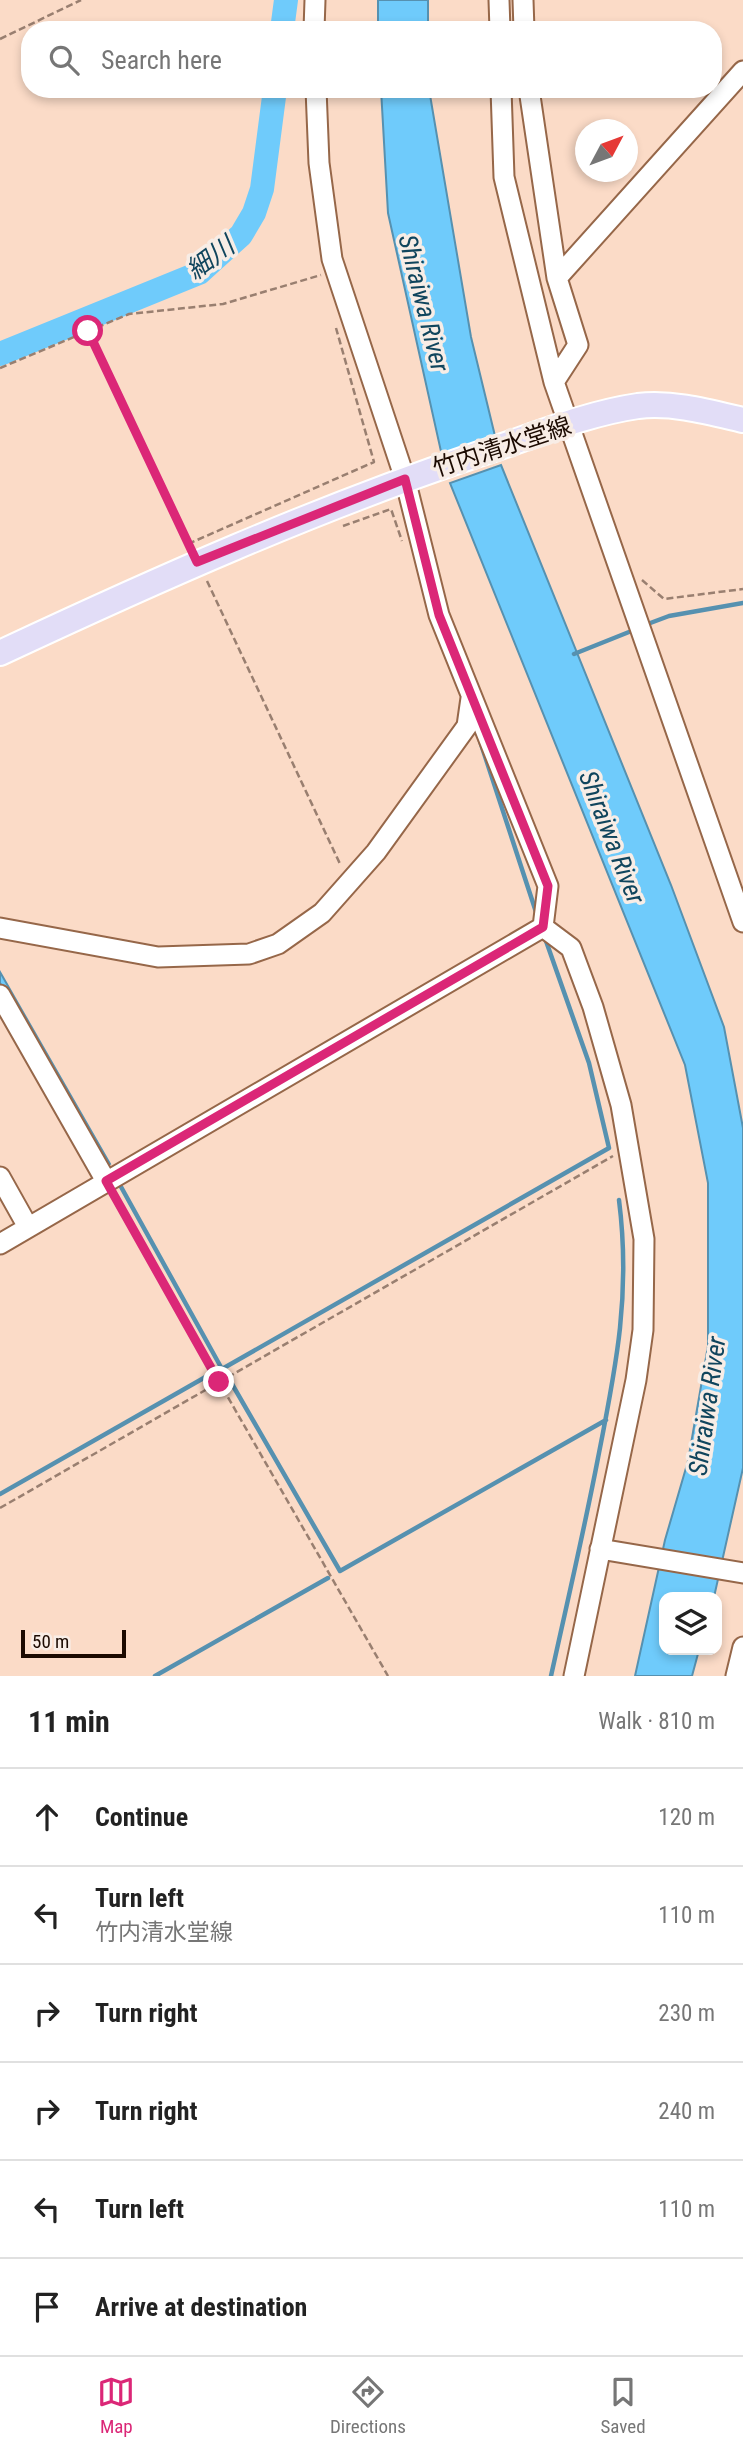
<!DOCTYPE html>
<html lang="en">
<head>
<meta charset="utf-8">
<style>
	:root { --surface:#fff; --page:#f2f2f2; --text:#222; --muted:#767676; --line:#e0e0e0; --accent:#db2777 }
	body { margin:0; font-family:"Roboto Condensed","Noto Sans JP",sans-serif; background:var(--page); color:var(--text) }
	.controls { position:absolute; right:21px; bottom:21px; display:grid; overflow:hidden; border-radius:14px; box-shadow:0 4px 10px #0003 }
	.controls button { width:63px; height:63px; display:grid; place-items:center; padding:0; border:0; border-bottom:2px solid var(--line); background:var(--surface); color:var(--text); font:35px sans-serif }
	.compass { position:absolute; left:575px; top:119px; width:63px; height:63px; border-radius:50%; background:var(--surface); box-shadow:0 4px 10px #0003; rotate:49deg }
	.scale { position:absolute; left:21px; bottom:18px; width:105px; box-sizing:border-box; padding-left:7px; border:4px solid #1b0a01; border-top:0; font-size:19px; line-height:24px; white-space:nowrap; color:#1b0a01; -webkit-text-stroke:5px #f8ede6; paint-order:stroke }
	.stop { position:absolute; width:21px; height:21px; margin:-16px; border:5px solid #db2777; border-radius:50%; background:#fff }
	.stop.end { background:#db2777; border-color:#fff; box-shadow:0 2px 7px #0008 }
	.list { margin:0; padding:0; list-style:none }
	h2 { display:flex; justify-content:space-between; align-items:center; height:91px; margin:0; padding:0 28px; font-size:30px }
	h2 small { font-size:23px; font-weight:400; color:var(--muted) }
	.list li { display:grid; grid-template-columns:46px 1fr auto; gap:21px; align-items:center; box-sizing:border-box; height:98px; padding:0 28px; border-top:2px solid var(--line) }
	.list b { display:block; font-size:26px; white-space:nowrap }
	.list p { margin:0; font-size:23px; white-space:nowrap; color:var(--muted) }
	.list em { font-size:23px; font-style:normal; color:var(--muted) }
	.icon { flex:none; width:38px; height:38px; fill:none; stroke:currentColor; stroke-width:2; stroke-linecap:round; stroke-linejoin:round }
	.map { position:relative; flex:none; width:743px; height:1676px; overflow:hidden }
	.search { position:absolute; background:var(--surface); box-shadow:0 4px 10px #0003; left:21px; right:21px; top:21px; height:77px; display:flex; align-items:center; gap:18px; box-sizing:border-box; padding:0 24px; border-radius:28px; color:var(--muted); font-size:26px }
	.sheet { height:679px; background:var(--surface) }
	nav { display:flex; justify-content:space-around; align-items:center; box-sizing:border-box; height:98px; border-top:2px solid var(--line); background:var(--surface); font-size:19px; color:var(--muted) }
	nav a { display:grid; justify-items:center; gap:4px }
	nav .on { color:var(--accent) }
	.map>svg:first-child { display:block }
</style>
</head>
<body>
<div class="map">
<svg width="743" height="1676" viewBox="0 0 743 1676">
	<rect width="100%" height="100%" fill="#fbdbc7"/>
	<path fill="#6fcbfb" stroke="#5691b0" stroke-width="2" d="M378 0H428V30H378Z
		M381 89H429L471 337 495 436 442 456 388 213Z
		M501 465 671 885 724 1027 743 1128V1468L714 1597H664V1650H699L692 1676H635L665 1540 688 1461 708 1346V1183L685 1065 450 483Z
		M0 972 110 1164 105 1167 0 983Z"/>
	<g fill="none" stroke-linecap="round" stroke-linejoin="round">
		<path stroke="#5691b0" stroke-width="4.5" d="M645 625 669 616 743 603
			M574 654 634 630
			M480 741 536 912
			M120 1185 222 1369 609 1148 589 1063 546 941
			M232 1384 340 1571 606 1420
			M0 1494 209 1375
			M155 1676 328 1578
			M551 1676C567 1603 584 1531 598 1458 616 1367 631 1294 619 1200"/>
		<path stroke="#6fcbfb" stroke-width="24" d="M282 30 286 0
			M0 354 199 273 241 235 254 213 262 189 275 89"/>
		<defs>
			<path id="minor" d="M499 0 500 30
				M523 0 524 30
				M314 30 315 0
				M316 89 319 163 332 259 405 479 439 615 548 886 543 927
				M501 89 504 177 554 382
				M529 89 557 278 578 345 554 382 743 922
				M557 278 743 71
				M543 927 571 948 593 1007 621 1105 644 1239 643 1330 636 1380 574 1676
				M0 928 158 957 249 954 278 944 322 913 376 852 467 726 471 698
				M0 995 106 1181
				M0 1177 28 1227
				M0 1244 543 927
				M600 1549 743 1573
				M736 1676 743 1647"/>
			<path id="major" d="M0 653C156 580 313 510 476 455 529 438 583 414 638 406 674 402 709 412 743 420"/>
		</defs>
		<use href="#minor" stroke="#966749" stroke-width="23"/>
		<use href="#major" stroke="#fff" stroke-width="28"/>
		<path stroke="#997f70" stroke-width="2.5" stroke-dasharray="7 3.5" stroke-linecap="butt" d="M0 39 81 0
			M88 331 188 544
			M0 368 129 314 223 304 321 275
			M343 526 391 509 402 541
			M188 544 374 462 336 328
			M642 580 664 599 743 589
			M207 581 341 866
			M113 1197 388 1676
			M0 1508 613 1156"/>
		<use href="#minor" stroke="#fff" stroke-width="19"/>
		<use href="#major" stroke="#e2ddf7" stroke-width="24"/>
	</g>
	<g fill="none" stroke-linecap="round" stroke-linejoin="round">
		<path stroke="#db2777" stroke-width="9" d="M88 331 197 562 405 479 439 615 548 886 543 927 106 1181 219 1382"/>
	</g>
	<g text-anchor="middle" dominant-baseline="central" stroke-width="7" stroke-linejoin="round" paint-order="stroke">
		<g font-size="24" fill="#1b0a01" stroke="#f8ede6">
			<text transform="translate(502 447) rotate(-18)">竹内清水堂線</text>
		</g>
		<g font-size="26" font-style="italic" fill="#10455d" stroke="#f8ede6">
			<text transform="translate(210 258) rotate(-37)">細川</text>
			<text transform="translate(424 303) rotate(76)">Shiraiwa River</text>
			<text transform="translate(612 837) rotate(69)">Shiraiwa River</text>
			<text transform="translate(707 1406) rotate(-82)">Shiraiwa River</text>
		</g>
	</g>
</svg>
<div class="controls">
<button><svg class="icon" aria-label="layers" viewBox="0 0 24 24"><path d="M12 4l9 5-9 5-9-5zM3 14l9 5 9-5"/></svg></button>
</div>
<svg class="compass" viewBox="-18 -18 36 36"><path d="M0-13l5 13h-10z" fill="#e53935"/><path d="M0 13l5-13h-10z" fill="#767676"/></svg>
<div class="scale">50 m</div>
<div class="stop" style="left:88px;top:331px"></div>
<div class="stop end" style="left:219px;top:1382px"></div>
<div class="search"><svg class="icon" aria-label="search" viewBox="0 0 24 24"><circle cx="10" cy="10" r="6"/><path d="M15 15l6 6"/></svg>Search here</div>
</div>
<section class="sheet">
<h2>11 min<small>Walk · 810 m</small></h2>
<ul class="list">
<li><svg class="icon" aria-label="ahead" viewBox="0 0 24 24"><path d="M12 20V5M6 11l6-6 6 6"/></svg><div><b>Continue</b></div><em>120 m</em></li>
<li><svg class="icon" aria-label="left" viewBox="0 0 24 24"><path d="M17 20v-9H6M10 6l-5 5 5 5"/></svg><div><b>Turn left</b><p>竹内清水堂線</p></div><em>110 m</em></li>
<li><svg class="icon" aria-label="right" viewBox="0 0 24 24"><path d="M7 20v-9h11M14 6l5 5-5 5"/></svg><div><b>Turn right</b></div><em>230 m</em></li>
<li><svg class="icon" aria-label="right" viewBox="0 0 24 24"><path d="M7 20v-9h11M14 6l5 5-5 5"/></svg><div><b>Turn right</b></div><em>240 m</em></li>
<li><svg class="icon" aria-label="left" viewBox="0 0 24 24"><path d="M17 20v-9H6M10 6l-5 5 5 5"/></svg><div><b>Turn left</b></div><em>110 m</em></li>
<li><svg class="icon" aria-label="arrive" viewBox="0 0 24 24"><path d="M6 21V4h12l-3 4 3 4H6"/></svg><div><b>Arrive at destination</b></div></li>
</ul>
</section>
<nav>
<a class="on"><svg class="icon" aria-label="map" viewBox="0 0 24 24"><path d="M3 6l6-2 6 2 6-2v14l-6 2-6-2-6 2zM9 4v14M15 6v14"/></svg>Map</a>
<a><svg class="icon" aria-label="directions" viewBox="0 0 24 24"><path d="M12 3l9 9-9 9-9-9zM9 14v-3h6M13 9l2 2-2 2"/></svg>Directions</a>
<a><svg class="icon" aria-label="saved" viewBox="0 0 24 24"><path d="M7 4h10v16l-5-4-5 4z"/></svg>Saved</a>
</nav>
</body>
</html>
